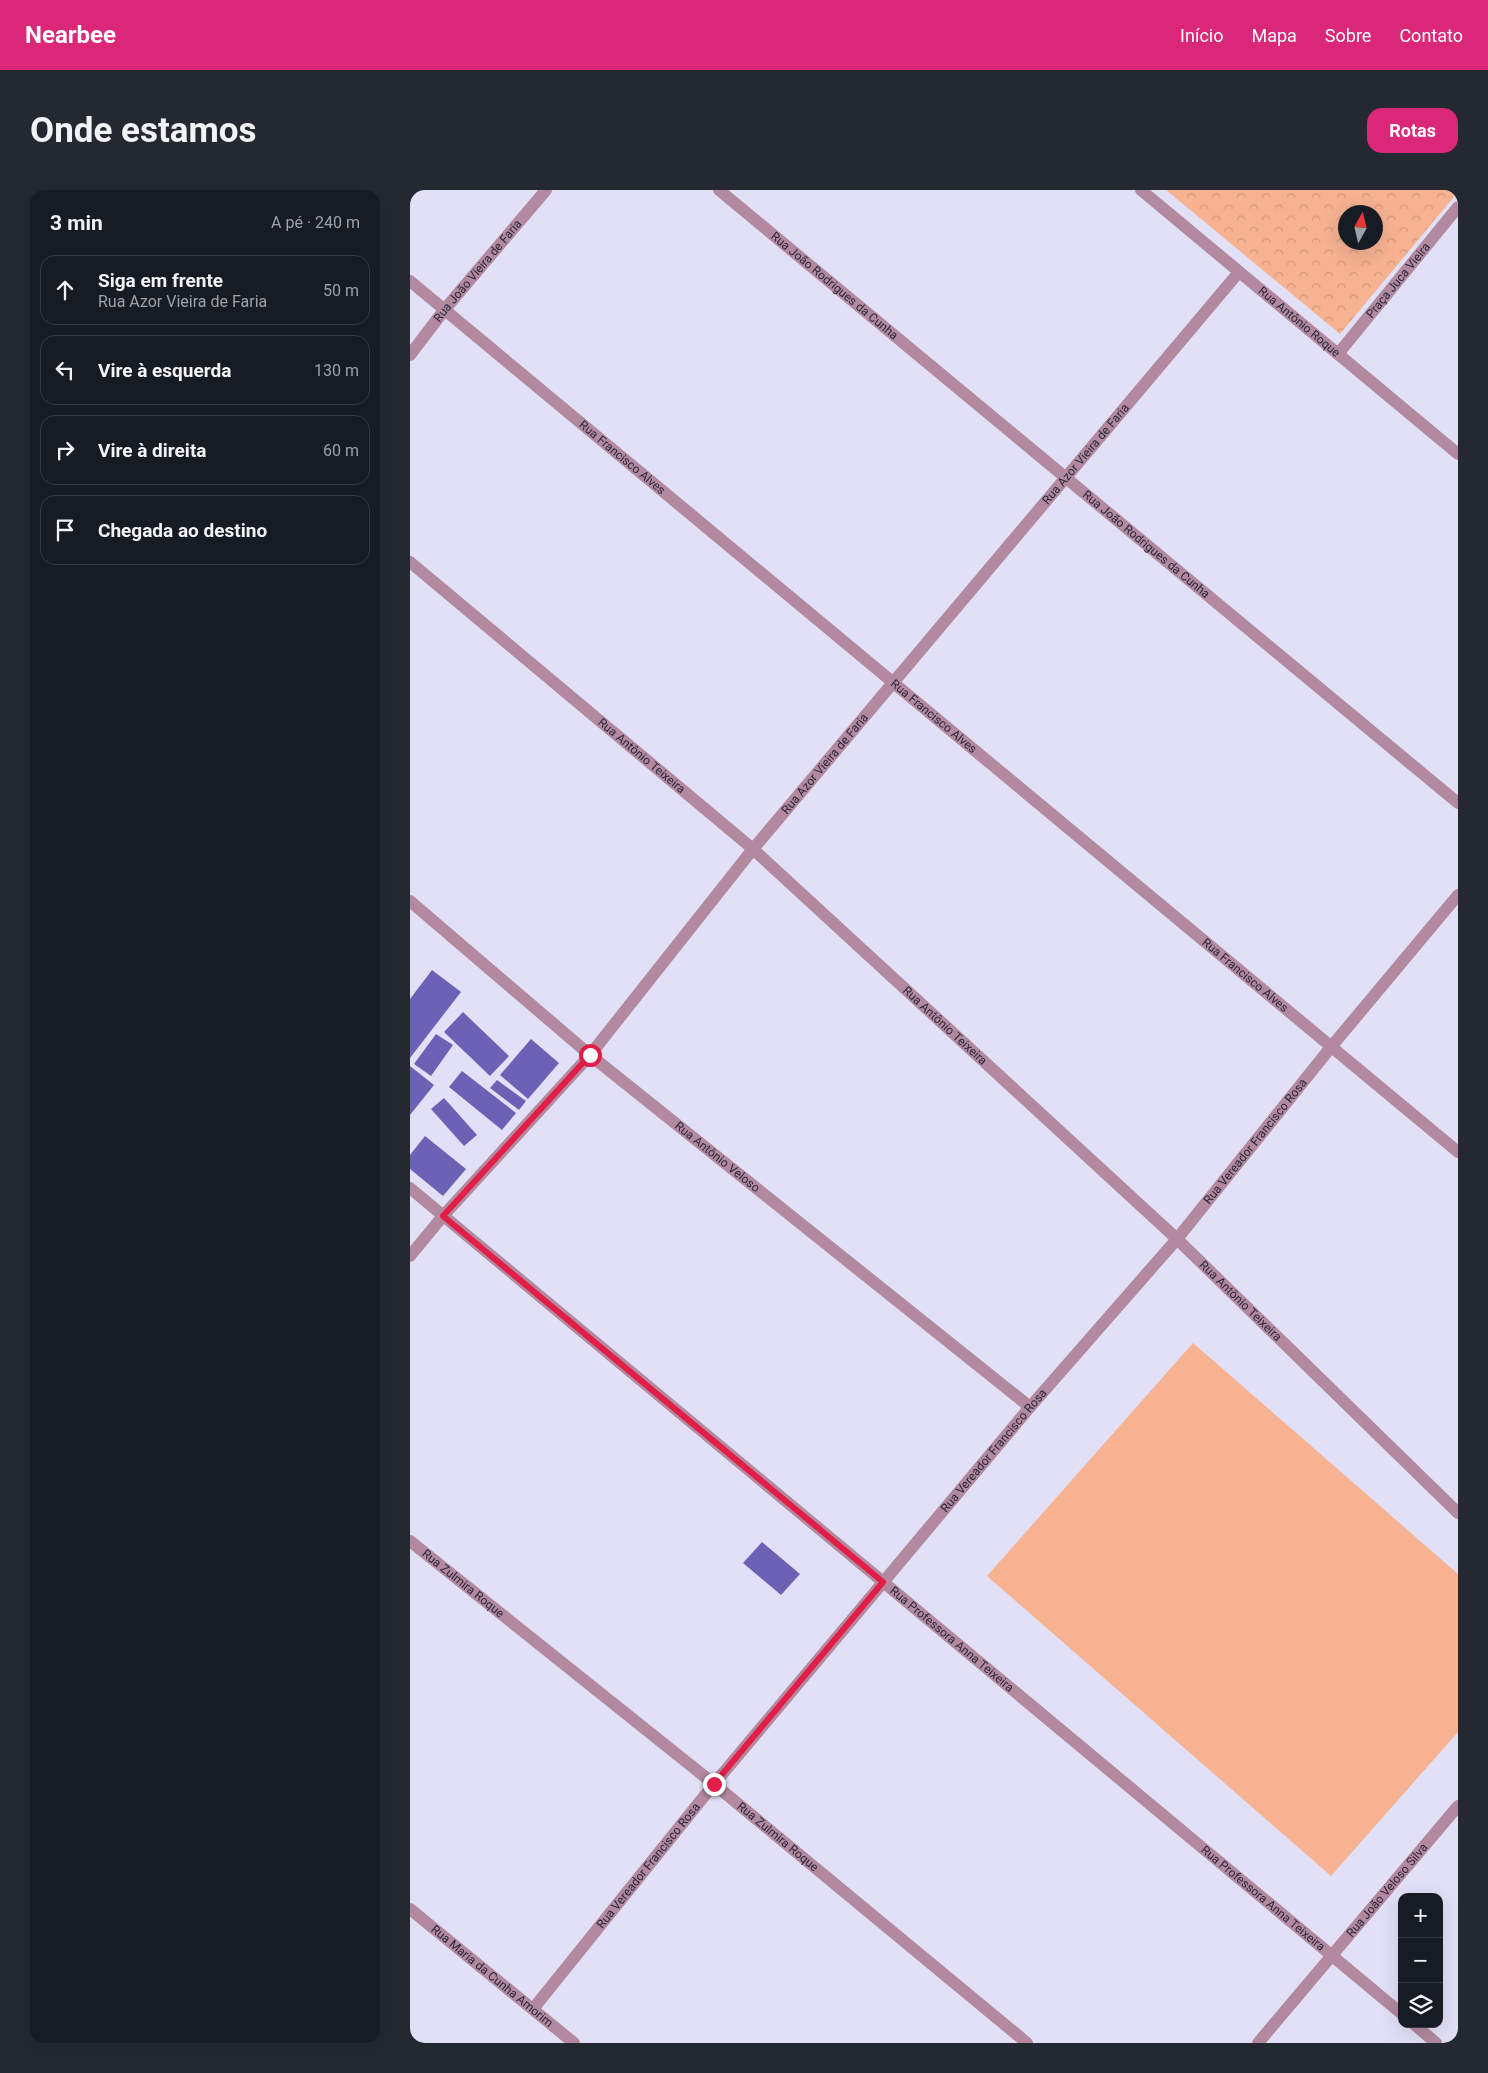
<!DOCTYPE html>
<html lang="pt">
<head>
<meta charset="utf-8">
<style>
	:root { --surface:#171b24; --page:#242831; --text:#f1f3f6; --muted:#9ea1a6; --line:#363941; --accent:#db2777 }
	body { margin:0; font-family:Roboto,sans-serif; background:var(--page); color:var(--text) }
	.controls { position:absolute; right:15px; bottom:15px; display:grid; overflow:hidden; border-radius:10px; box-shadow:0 5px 20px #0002 }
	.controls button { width:45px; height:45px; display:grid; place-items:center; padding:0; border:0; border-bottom:1px solid var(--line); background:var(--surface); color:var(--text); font:25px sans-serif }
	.compass { position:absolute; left:928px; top:15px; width:45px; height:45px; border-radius:50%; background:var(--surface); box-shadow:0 5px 20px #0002; rotate:8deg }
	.stop { position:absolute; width:15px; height:15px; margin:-11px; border:4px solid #e11d48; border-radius:50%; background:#fff }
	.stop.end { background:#e11d48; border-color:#fff; box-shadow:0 1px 5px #0008 }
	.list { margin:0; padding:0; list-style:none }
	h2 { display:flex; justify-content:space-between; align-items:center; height:65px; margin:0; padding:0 20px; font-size:21px }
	h2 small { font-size:16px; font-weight:400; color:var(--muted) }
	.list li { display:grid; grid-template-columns:32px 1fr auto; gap:15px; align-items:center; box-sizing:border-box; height:70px; margin:0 10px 10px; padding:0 10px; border:1px solid var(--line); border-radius:15px }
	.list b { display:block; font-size:19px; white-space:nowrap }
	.list p { margin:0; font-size:16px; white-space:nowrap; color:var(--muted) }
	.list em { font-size:16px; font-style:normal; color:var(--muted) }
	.icon { flex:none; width:28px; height:28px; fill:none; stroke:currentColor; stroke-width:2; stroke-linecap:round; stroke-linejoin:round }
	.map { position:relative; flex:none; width:1048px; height:1853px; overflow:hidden; border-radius:15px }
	header { display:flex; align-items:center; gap:30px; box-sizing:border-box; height:70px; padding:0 25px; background:var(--accent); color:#fff }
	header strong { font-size:24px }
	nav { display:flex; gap:28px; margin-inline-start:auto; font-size:18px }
	.intro { display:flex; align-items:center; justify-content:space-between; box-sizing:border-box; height:120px; padding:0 30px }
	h1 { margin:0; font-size:35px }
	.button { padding:12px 22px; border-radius:15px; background:var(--accent); color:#fff; font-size:18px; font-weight:700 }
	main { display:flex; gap:30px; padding:0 30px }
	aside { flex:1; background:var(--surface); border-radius:15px; box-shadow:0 5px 20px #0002 }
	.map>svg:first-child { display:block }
</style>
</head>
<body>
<header>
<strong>Nearbee</strong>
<nav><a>Início</a><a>Mapa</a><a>Sobre</a><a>Contato</a></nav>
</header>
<div class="intro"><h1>Onde estamos</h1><a class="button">Rotas</a></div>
<main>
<aside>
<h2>3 min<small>A pé · 240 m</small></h2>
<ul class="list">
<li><svg class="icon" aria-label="ahead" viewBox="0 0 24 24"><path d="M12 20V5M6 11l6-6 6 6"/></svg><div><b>Siga em frente</b><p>Rua Azor Vieira de Faria</p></div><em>50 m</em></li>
<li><svg class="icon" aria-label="left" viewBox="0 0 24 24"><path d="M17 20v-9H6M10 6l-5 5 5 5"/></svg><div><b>Vire à esquerda</b></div><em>130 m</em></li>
<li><svg class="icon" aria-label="right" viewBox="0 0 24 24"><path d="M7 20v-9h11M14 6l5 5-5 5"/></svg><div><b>Vire à direita</b></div><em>60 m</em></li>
<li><svg class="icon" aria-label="arrive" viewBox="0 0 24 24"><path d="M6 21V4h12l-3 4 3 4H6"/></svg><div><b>Chegada ao destino</b></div></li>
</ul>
</aside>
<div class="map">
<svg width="1048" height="1853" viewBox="0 0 1048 1853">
	<defs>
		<pattern id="park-crowns" width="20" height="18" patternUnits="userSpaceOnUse" patternTransform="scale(1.25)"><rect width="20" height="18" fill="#f6b291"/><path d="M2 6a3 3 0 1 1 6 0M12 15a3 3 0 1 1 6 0" fill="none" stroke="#d3997e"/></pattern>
	</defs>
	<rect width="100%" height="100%" fill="#e1e0f7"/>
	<path fill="url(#park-crowns)" fill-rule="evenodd" d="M756 0H1048V2L930 144ZM936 22H966V52H936Z"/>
	<path fill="#f6b291" d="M783 1153 1048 1384V1542L921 1686 577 1386Z"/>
	<path fill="#6c62b5" d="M22 780 51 802 0 868V809Z
		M53 822 99 866 80 886 34 842Z
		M26 844 43 855 21 886 4 874Z
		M121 849 149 873 118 909 90 885Z
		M0 876 24 895 0 925Z
		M52 881 106 923 92 940 39 897Z
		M87 890 116 911 109 920 80 898Z
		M34 908 67 945 54 956 21 919Z
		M15 946 56 979 33 1006 0 979V965Z
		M352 1352 390 1384 371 1405 333 1373Z"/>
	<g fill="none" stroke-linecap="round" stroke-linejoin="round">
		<g stroke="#b2899e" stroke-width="12">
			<path id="s1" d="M309 0 1048 613"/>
			<path id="s2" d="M731 0 1048 264"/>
			<path id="s3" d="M0 91 1048 962"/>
			<path id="s4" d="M928 164 1048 17"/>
			<path id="s5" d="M0 165 35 119 136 0"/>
			<path id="s6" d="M0 372 343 659 767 1049 1048 1323"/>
			<path id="s7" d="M0 711 180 865 620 1217"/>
			<path id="s8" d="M0 998 992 1824"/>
			<path id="s9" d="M0 1066 33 1026 180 865 343 659 829 82"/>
			<path id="s10" d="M0 1351 304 1594 617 1853"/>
			<path id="s11" d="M0 1719 164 1853"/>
			<path id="s12" d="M123 1819 304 1594 620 1217 767 1049 921 857 1048 705"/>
			<path d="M1004 1834 1026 1853"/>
			<path id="s13" d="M848 1853 1048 1616"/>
		</g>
	</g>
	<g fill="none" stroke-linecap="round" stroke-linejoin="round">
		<path stroke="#e11d48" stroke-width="6" d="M180 865 33 1026 473 1392 304 1594"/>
	</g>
	<g text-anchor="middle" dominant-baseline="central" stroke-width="5" stroke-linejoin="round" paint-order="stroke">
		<g font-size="12" fill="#28273c" stroke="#e1e0f7">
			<text stroke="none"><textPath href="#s5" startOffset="108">Rua João Vieira de Faria</textPath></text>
			<text stroke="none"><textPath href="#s4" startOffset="95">Praça Juca Vieira</textPath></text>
			<text stroke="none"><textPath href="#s1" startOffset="150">Rua João Rodrigues da Cunha</textPath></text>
			<text stroke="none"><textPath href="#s2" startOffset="206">Rua Antônio Roque</textPath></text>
			<text stroke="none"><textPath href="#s9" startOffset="1049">Rua Azor Vieira de Faria</textPath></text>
			<text stroke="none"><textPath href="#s3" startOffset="276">Rua Francisco Alves</textPath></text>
			<text stroke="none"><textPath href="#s1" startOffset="555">Rua João Rodrigues da Cunha</textPath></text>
			<text stroke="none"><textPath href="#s3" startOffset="681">Rua Francisco Alves</textPath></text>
			<text stroke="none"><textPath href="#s6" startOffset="302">Rua Antônio Teixeira</textPath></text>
			<text stroke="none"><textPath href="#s9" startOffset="644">Rua Azor Vieira de Faria</textPath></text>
			<text stroke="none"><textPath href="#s3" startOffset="1086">Rua Francisco Alves</textPath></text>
			<text stroke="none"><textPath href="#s6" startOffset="708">Rua Antônio Teixeira</textPath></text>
			<text stroke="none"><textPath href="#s12" startOffset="1129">Rua Vereador Francisco Rosa</textPath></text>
			<text stroke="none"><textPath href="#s7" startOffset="400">Rua Antônio Veloso</textPath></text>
			<text stroke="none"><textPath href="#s6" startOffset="1112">Rua Antônio Teixeira</textPath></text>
			<text stroke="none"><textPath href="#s12" startOffset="724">Rua Vereador Francisco Rosa</textPath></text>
			<text stroke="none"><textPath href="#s10" startOffset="68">Rua Zulmira Roque</textPath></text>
			<text stroke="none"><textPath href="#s8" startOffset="705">Rua Professora Anna Teixeira</textPath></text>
			<text stroke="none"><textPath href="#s10" startOffset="472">Rua Zulmira Roque</textPath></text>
			<text stroke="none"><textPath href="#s12" startOffset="184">Rua Vereador Francisco Rosa</textPath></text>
			<text stroke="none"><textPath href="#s13" startOffset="200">Rua João Veloso Silva</textPath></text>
			<text stroke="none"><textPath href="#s8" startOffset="1110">Rua Professora Anna Teixeira</textPath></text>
			<text stroke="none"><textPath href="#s11" startOffset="106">Rua Maria da Cunha Amorim</textPath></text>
		</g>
	</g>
</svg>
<div class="controls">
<button>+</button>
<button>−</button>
<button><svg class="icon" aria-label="layers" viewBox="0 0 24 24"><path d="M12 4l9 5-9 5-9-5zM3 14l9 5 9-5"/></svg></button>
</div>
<svg class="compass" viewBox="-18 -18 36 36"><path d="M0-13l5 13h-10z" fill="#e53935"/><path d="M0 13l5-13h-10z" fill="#9ea1a6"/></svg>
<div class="stop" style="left:180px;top:865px"></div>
<div class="stop end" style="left:304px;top:1594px"></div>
</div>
</main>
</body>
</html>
